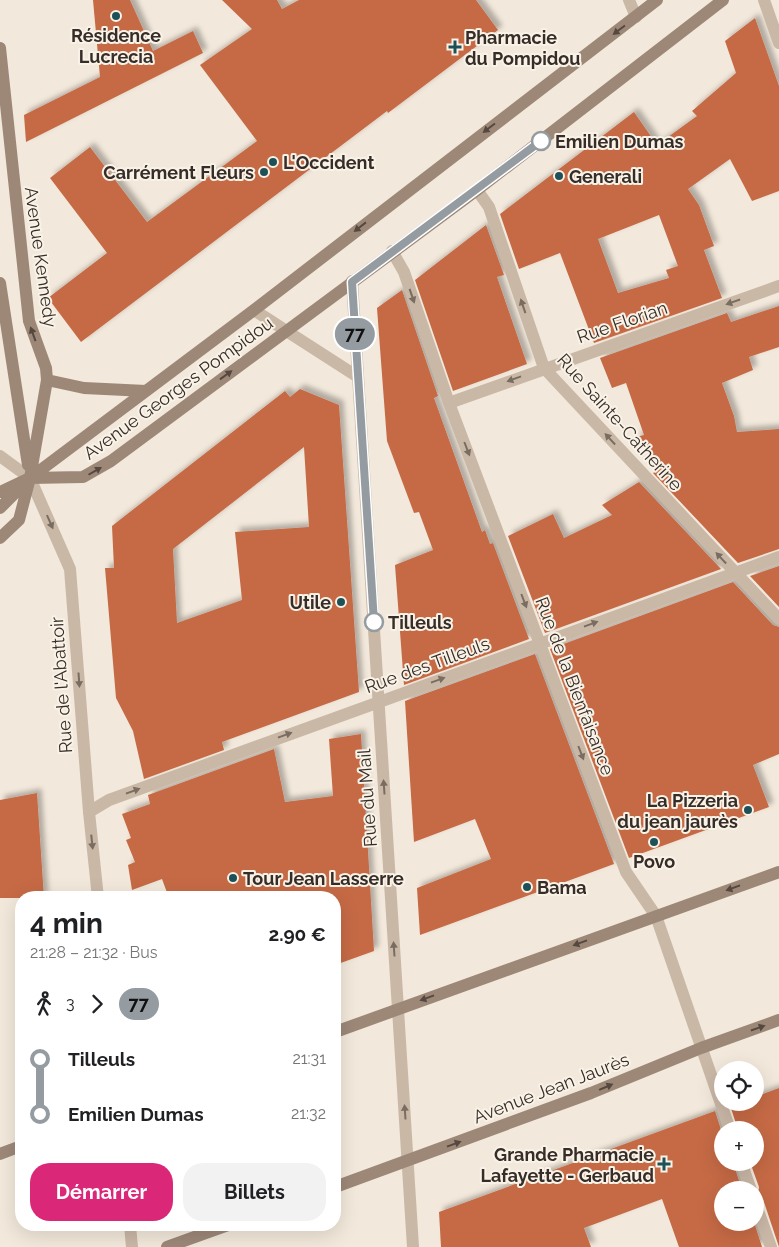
<!DOCTYPE html>
<html lang="fr">
<meta charset="utf-8">
<style>
:root{--surface:#fff;--page:#f2f2f2;--text:#202124;--muted:#757577;--accent:#db2777}
body{margin:0;font-family:Raleway,sans-serif;background:var(--page);color:var(--text);height:100vh;display:flex;flex-direction:column;font-size:19px;white-space:nowrap}
*{box-sizing:border-box;margin:0}
p{font-size:16px;color:var(--muted)}
.icon{flex:none;width:28px;height:28px;fill:none;stroke:currentColor;stroke-width:2;stroke-linecap:round;stroke-linejoin:round}
.map{position:relative;flex:1;overflow:hidden}
.details{position:absolute;left:15px;top:891px;width:326px;height:340px;display:flex;flex-direction:column;background:var(--surface);border-radius:20px;box-shadow:0 5px 20px #0002}
.details>*{flex:none}
.badge{padding:0 10px;border-radius:16px;font-size:18px;line-height:32px}
.tools{position:absolute;left:714px;top:1061px;display:grid;gap:10px}
.tools a{display:grid;place-items:center;width:50px;height:50px;border-radius:50%;background:var(--surface);box-shadow:0 5px 20px #0002;font-size:25px}
.map>.badge{position:absolute;translate:-50% -50%;box-shadow:0 0 0 2px #fff}
.legs{display:flex;align-items:center;gap:8px;height:55px;padding:0 15px;font-size:16px}
.legs p{margin-inline-start:auto}
.summary{display:flex;align-items:center;justify-content:space-between;height:85px;padding:0 15px}
h1{font-size:28px;font-weight:700;line-height:38px}
.cta{display:flex;gap:10px;margin-top:auto;padding:10px 15px}
.cta a{flex:1;height:58px;border-radius:20px;background:var(--accent);color:#fff;font-size:20px;font-weight:700;line-height:58px;text-align:center}
.cta a+a{background:var(--page);color:var(--text)}
ul{padding:0 15px;list-style:none}
li{display:flex;align-items:center;gap:18px;height:55px;font-size:19px}
li i{display:grid;place-items:center;width:8px;height:100%;margin:0 6px;background:currentColor}
li i::after{content:'';width:12px;height:12px;margin:-6px;border:4px solid;border-radius:50%;background:var(--surface)}
li p{margin-inline-start:auto}
li:first-child i{background:linear-gradient(#0000 50%,currentColor 0)}
li:last-child i{background:linear-gradient(currentColor 50%,#0000 0)}
.map>svg:first-child{display:block}
</style>
<div class="map">
<svg width="779" height="1247" viewBox="0 0 779 1247">
<defs>
<filter id="shadow"><feDropShadow dx="4.5" dy="-4.5" stdDeviation="2.5" flood-color="#0004"/></filter>
</defs>
<rect width="100%" height="100%" fill="#f2e8db"/>
<path fill="#c66a45" fill-rule="evenodd" filter="url(#shadow)" d="M93,0H130L153,51L193,31L203,53L26,142L24,115L100,77Z
M222,0H277L282,9L299,0H476L498,30L388,113L387,111L81,342L48,298L107,253L50,178L90,147L147,222L257,141L200,65L252,29Z
M755,18L779,86V191L752,201L730,159L688,189L699,205L714,246L704,250L722,298L594,343L560,253L519,269L500,214L634,112L657,145L697,116L692,111L736,73L725,41ZM659,215L678,266L666,270L669,278L618,293L598,239Z
M486,225L504,275L497,277L527,364L453,391L415,280Z
M402,290L438,396L434,398L482,532L485,530L490,544L493,543L529,639L404,685L395,565L433,550L419,512L414,513L387,441L377,308Z
M779,306V347L749,357L753,370L722,383L734,416L737,432L779,429V549L738,563L653,473L663,466L635,437L644,435L626,383L612,388L600,358L727,313L731,322Z
M300,389L339,405L359,692L222,742L224,750L144,779L133,731L116,698L105,568H114L112,526L285,391L290,397ZM304,447L309,527L235,532L242,600L177,623L173,549Z
M639,482L721,569L545,633L508,536L553,514L564,538L612,515L602,505Z
M779,566V607L750,576Z
M733,582L773,625L779,627V754L753,765L769,807L629,858L550,649Z
M535,654L614,864L420,935L417,888L491,859L475,819L414,842L405,701Z
M361,734L374,951L335,965V898H169L162,879L132,890L128,865L135,862L126,840L131,838L122,814L150,804L148,795L274,749L285,802L333,796L329,739Z
M37,793L44,898H0V800Z
M779,1088V1247L763,1199L758,1194L759,1187L750,1162H755V1130H738L730,1105L738,1102H755V1097Z
M715,1111L722,1133V1162H733L742,1190H722V1222H754L762,1247H679L662,1199L584,1228L591,1247H441L439,1212Z"/>
<g fill="none" stroke-linecap="round" stroke-linejoin="round">
<path stroke="#cab8a7" stroke-width="12" d="M629,0L636,17
M764,0L779,43
M477,190L489,207L544,368L779,619
M392,251L404,272L449,403L626,872L656,916L730,1130
M352,281L413,1247
M254,310L358,377
M449,403L779,286
M0,456L30,478
M89,812L109,800L779,557
M741,1162L751,1190
M755,1202L771,1247"/>
<path stroke="#cab8a7" stroke-width="12" d="M30,478L70,569L89,812L98,898
M130,1225L132,1247"/>
<path stroke="#9d8878" stroke-width="12" d="M0,48L29,321L46,368L47,380L30,478L19,520L0,538
M0,283L28,465
M47,380L84,388L146,391
M0,492L30,478L83,477L111,461L477,190L723,0
M0,508L30,478L254,310L657,0
M335,1032L779,872
M0,1154L21,1146
M335,1187L591,1093L701,1048L779,1020
M167,1247L228,1225"/>
</g>
<defs><path id="oneway-solid" d="M-6-.8H1V-3.2L6.5 0L1 3.2V.8H-6Z" transform="scale(1.25)"/></defs>
<g fill="#554840">
<use href="#oneway-solid" transform="translate(619 30) rotate(143)"/>
<use href="#oneway-solid" transform="translate(489 128) rotate(143)"/>
<use href="#oneway-solid" transform="translate(360 227) rotate(142)"/>
<use href="#oneway-solid" transform="translate(33 334) rotate(-110)"/>
<use href="#oneway-solid" transform="translate(226 375) rotate(-36)"/>
<use href="#oneway-solid" transform="translate(95 471) rotate(-30)"/>
<use href="#oneway-solid" transform="translate(733 888) rotate(160)"/>
<use href="#oneway-solid" transform="translate(580 943) rotate(160)"/>
<use href="#oneway-solid" transform="translate(427 998) rotate(160)"/>
<use href="#oneway-solid" transform="translate(758 1028) rotate(-19)"/>
<use href="#oneway-solid" transform="translate(606 1087) rotate(-23)"/>
<use href="#oneway-solid" transform="translate(454 1144) rotate(-20)"/>
</g>
<g fill="#796c61">
<use href="#oneway-solid" transform="translate(412 296) rotate(71)"/>
<use href="#oneway-solid" transform="translate(733 302) rotate(161)"/>
<use href="#oneway-solid" transform="translate(523 306) rotate(-109)"/>
<use href="#oneway-solid" transform="translate(514 379) rotate(160)"/>
<use href="#oneway-solid" transform="translate(610 439) rotate(-133)"/>
<use href="#oneway-solid" transform="translate(467 449) rotate(69)"/>
<use href="#oneway-solid" transform="translate(50 522) rotate(66)"/>
<use href="#oneway-solid" transform="translate(721 558) rotate(-133)"/>
<use href="#oneway-solid" transform="translate(524 601) rotate(69)"/>
<use href="#oneway-solid" transform="translate(591 624) rotate(-20)"/>
<use href="#oneway-solid" transform="translate(79 680) rotate(86)"/>
<use href="#oneway-solid" transform="translate(438 680) rotate(-20)"/>
<use href="#oneway-solid" transform="translate(285 735) rotate(-20)"/>
<use href="#oneway-solid" transform="translate(581 753) rotate(69)"/>
<use href="#oneway-solid" transform="translate(384 787) rotate(-94)"/>
<use href="#oneway-solid" transform="translate(133 791) rotate(-20)"/>
<use href="#oneway-solid" transform="translate(92 842) rotate(84)"/>
<use href="#oneway-solid" transform="translate(394 949) rotate(-94)"/>
<use href="#oneway-solid" transform="translate(405 1112) rotate(-94)"/>
</g>
<g fill="none" stroke-linecap="round" stroke-linejoin="round">
<g stroke="#fff" stroke-width="11">
<path id="line-1" d="M374,622L352,282L541,141"/>
</g>
<use href="#line-1" stroke="#959ca1" stroke-width="8"/>
</g>
<g fill="#1d5158" stroke="#f9f2e7" stroke-width="2">
<circle cx="116" cy="16" r="5"/>
<path d="M452.5 39.5h5v5h5v5h-5v5h-5v-5h-5v-5h5z"/>
<circle cx="273" cy="162" r="5"/>
<circle cx="264" cy="172" r="5"/>
<circle cx="559" cy="176" r="5"/>
<circle cx="341" cy="602" r="5"/>
<circle cx="748" cy="810" r="5"/>
<circle cx="654" cy="842" r="5"/>
<circle cx="233" cy="878" r="5"/>
<circle cx="527" cy="887" r="5"/>
<path d="M661.5 1156.5h5v5h5v5h-5v5h-5v-5h-5v-5h5z"/>
</g>
<g fill="#fff" stroke="#959ca1" stroke-width="2.5">
<circle cx="541" cy="141" r="9"/>
<circle cx="374" cy="622" r="9"/>
</g>
<g text-anchor="middle" dominant-baseline="central" stroke-width="4" stroke-linejoin="round" paint-order="stroke">
<g font-size="18" font-weight="bold" fill="#362d28" stroke="#f9f2e7" text-anchor="start">
<text x="116" y="35" text-anchor="middle">Résidence<tspan x="116" dy="21">Lucrecia</tspan></text>
<text x="465" y="37">Pharmacie<tspan x="465" dy="21">du Pompidou</tspan></text>
<text x="283" y="162">L'Occident</text>
<text x="254" y="172" text-anchor="end">Carrément Fleurs</text>
<text x="569" y="176">Generali</text>
<text x="331" y="602" text-anchor="end">Utile</text>
<text x="738" y="800" text-anchor="end">La Pizzeria<tspan x="738" dy="21">du jean jaurès</tspan></text>
<text x="654" y="861" text-anchor="middle">Povo</text>
<text x="243" y="878">Tour Jean Lasserre</text>
<text x="537" y="887">Bama</text>
<text x="654" y="1154" text-anchor="end">Grande Pharmacie<tspan x="654" dy="21">Lafayette - Gerbaud</tspan></text>
</g>
<g font-size="18" font-weight="bold" fill="#362d28" stroke="#f9f2e7" text-anchor="start">
<text x="555" y="141">Emilien Dumas</text>
<text x="388" y="622">Tilleuls</text>
</g>
<g font-size="18" fill="#362d28" stroke="#f9f2e7">
<text transform="translate(41 257) rotate(82)">Avenue Kennedy</text>
<text transform="translate(622 322) rotate(-19)">Rue Florian</text>
<text transform="translate(178 388) rotate(-36)">Avenue Georges Pompidou</text>
<text transform="translate(620 422) rotate(48)">Rue Sainte-Catherine</text>
<text transform="translate(427 665) rotate(-20)">Rue des Tilleuls</text>
<text transform="translate(61 685) rotate(-94)">Rue de l'Abattoir</text>
<text transform="translate(575 686) rotate(69)">Rue de la Bienfaisance</text>
<text transform="translate(367 798) rotate(-94)">Rue du Mail</text>
<text transform="translate(551 1088) rotate(-21)">Avenue Jean Jaurès</text>
</g>
</g>
</svg>
<div class="tools">
<a><svg class="icon" aria-label="locate" viewBox="0 0 24 24"><circle cx="12" cy="12" r="6"/><path d="M12 2v4M12 18v4M2 12h4M18 12h4"/></svg></a>
<a>+</a>
<a>−</a>
</div>
<b class="badge" style="left:355px;top:334px;background:#959ca1;color:#111">77</b>
<section class="details">
<div class="summary"><div><h1>4 min</h1><p>21:28 – 21:32 · Bus</p></div><b>2.90 €</b></div>
<div class="legs"><svg class="icon" aria-label="walk" viewBox="0 0 24 24"><circle cx="13" cy="4" r="2"/><path d="M13 8l-2 6 4 7M11 14l-3 7M7 12l3-4h3l4 4"/></svg>3<svg class="icon" aria-label="forward" viewBox="0 0 24 24"><path d="M9 5l7 7-7 7"/></svg><b class="badge" style="background:#959ca1;color:#111">77</b></div>
<ul>
<li><i style="color:#959ca1"></i><b>Tilleuls</b><p>21:31</p></li>
<li><i style="color:#959ca1"></i><b>Emilien Dumas</b><p>21:32</p></li>
</ul>
<div class="cta"><a>Démarrer</a><a>Billets</a></div>
</section>
</div>
